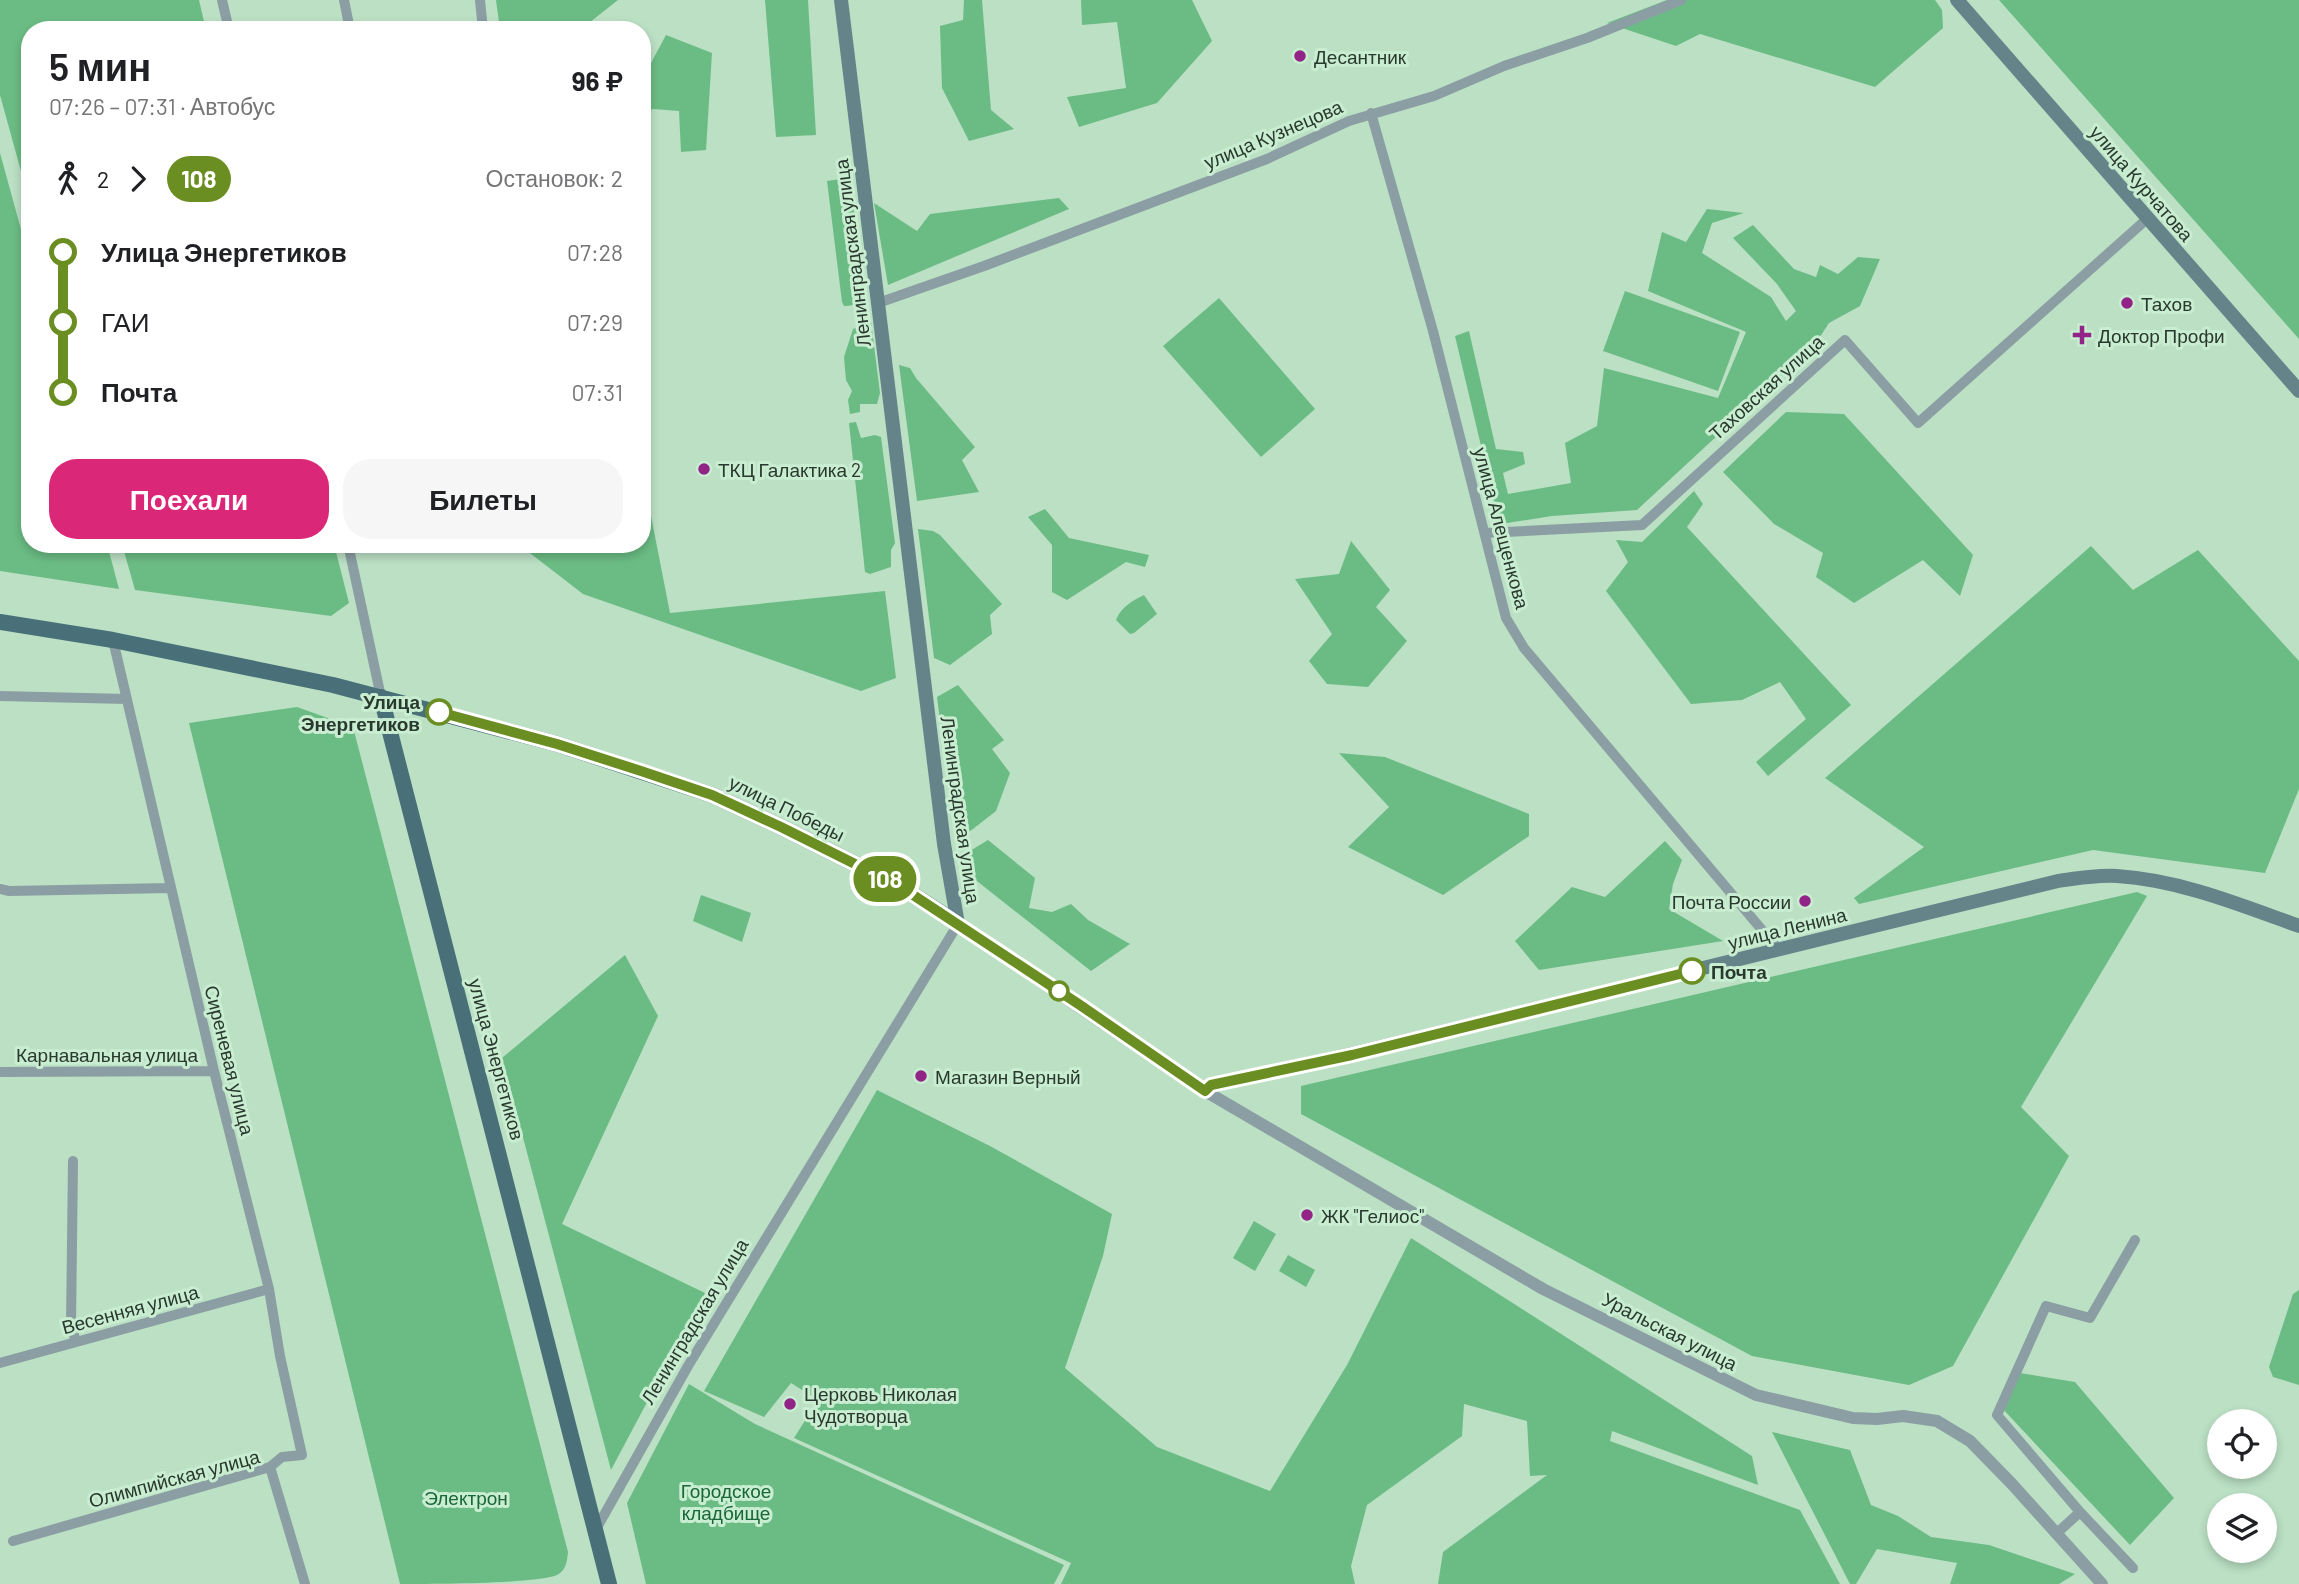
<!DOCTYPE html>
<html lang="ru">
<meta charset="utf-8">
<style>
:root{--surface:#fff;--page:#f6f6f6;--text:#202124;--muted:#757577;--accent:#db2777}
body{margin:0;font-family:Barlow,sans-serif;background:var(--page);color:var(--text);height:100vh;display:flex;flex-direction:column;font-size:26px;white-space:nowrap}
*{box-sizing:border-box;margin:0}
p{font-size:23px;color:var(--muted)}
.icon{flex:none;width:38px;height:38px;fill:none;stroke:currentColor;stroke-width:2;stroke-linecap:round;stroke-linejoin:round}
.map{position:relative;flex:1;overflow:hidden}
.side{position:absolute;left:21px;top:21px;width:630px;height:532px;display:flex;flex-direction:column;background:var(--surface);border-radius:28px;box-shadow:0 4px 10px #0003}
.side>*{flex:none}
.badge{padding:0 14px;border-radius:23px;font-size:24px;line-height:46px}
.buttons{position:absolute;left:2207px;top:1409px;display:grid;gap:14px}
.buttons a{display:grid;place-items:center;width:70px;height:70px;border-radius:50%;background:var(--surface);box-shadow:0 4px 10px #0003;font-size:35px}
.map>.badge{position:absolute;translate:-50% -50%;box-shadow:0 0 0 4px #fff}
.legs{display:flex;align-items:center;gap:10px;height:77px;padding:0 28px;font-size:23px}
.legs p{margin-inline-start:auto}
.summary{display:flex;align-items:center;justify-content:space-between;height:119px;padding:0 28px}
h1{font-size:38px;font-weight:600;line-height:52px}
.button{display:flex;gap:14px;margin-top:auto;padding:14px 28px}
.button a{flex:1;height:80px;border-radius:28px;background:var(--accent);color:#fff;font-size:28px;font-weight:600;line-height:80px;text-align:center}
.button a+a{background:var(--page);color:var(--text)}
ul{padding:0 28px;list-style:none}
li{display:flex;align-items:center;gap:24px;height:70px;font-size:26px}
li i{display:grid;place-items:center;width:10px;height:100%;margin:0 9px;background:currentColor}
li i::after{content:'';width:18px;height:18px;margin:-9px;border:5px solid;border-radius:50%;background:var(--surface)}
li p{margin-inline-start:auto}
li:first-child i{background:linear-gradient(#0000 50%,currentColor 0)}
li:last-child i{background:linear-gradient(currentColor 50%,#0000 0)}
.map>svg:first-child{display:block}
</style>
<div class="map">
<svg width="2299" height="1584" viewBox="0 0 2299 1584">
<rect width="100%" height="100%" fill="#bbe0c4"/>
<path fill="#6bbc84" d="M0,0H199L206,30H30V204L0,95Z
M496,0H618L580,30H500Z
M765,0H808L816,135L776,137Z
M964,0H982L991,110L1014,129L969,141L942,88L940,26L963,20Z
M1081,0H1192L1212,41L1157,103L1079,127L1067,97L1126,88L1117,22L1082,25Z
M1667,0H1935L1942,10L1943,28L1875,87L1700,34L1676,46L1607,23Z
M1999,0H2299V339Z
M666,35L712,53L706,150L681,152L679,111L653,109L642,114V70L651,63Z
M0,153L30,262V544H107L119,589L0,571Z
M848,178L851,182L864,295C859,303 854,306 844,306L842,302L827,181Z
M1059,198L1069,209L888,285L874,203L917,231L930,214Z
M1707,209L1744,213L1712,223L1702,253L1771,297L1786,321L1796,311L1777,284L1733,238L1753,225L1794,269L1816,277L1820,265L1838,274L1858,257L1880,259L1860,306L1829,323L1814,346L1637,510L1552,516L1495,525L1499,522L1455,336L1469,331L1496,449L1523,452L1525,464L1503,473L1508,494L1571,483L1565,443L1597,426L1604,368L1718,398L1746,332L1648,291L1662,232L1686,242Z
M1625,291L1740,332L1718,391L1603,351Z
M1219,298L1315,409L1261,457L1163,346Z
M871,322L880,393L877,404H860V412L850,414L848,400L852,391L846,380L844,357L853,329Z
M899,365L910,368L916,378L975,447L962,460L979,492L917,501Z
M1786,412L1844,414L1973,555L1960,596L1923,560L1854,603L1816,577L1823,553L1774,524L1723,472Z
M856,422L861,438L875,435L881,437L895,543L891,550V567L870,574L865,572L849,423Z
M644,480L670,613L885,591L896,678L861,691L583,594L526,550L535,544H642Z
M1694,491L1703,504L1687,527L1851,705L1768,776L1756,762L1806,719L1780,682L1742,700L1691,704L1606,591L1628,562L1616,540L1642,542Z
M1045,509L1069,538L1149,555L1145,567L1126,562L1067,600L1052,592V545L1028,517Z
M918,529L933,531L940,535L1002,604L990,615L992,634L950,665L934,658Z
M1351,541L1390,590L1376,607L1407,641L1368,687L1327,684L1309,661L1332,634L1295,579L1339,574Z
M122,544H334L349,603L331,616L135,590Z
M2091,546L2133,590L2198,550L2299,661V789L2265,873L2093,850L1859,904L1854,898L1924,847L1825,778Z
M1144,595L1157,614L1134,633L1130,634L1116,620C1121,607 1132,601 1144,595Z
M958,685L1004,740L992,749L1010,773L996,811L964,836L954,831L937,697Z
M297,707L353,727L568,1552C567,1562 566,1570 557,1575C534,1584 431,1584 400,1584L189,723Z
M1339,753L1385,757L1529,814V836L1443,895L1348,847L1389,807Z
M988,840L1035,878L1029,908L1052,912L1071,904L1088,920L1130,944L1091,971L968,874L965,854Z
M1665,841L1682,860L1673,884L1669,909L1723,941L1539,970L1515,941L1572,887L1605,897Z
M2137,892L2147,896L2021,1107L2069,1156L1953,1366L1909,1385L1752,1356L1301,1114V1086Z
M701,895L751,913L742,942L693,921Z
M625,955L658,1016L562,1224L705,1293L611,1470L502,1058Z
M877,1090L990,1146L1112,1214L1103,1256L1065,1368L1157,1447L1270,1491L1347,1365L1411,1238L1752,1456L1758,1485L1612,1431L1610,1441L1800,1510L1840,1584H1438L1443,1552L1547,1475L1530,1476L1527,1421L1464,1404L1462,1436L1367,1505L1351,1566L1355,1584H1061L1071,1563L794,1438L818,1400L791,1383L764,1417L704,1391Z
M1254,1221L1276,1234L1255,1271L1233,1258Z
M1288,1255L1315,1270L1306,1287L1279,1271Z
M2299,1290V1385L2273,1377L2269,1367L2293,1294Z
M2020,1373L2075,1382L2174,1498L2130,1545L2000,1406Z
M689,1384L755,1424L1064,1565L1054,1584H646L627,1503Z
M1772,1432L1850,1450L1871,1505L1898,1516L1931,1537L1989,1545L2075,1574L2059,1584H1950L1957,1563L1877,1549L1856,1584H1850Z"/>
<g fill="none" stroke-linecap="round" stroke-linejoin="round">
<path stroke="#8a9ea3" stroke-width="10" d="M222,0L229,30
M344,0L350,30
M480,0L483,30
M1371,113L1433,331L1506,618L1524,648L1779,950
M878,303L984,266L1267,159L1349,121L1434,96L1504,66L1587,38L1681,0
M1485,533L1642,525L1845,340L1918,423L2148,218
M348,544L381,697
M0,696L127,699
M0,889L9,891L171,888
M0,1072L214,1071
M73,1161L71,1325L76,1342
M0,1363L269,1289
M270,1467L305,1584
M2080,1512L1997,1415L2046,1306L2090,1318L2135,1240
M595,1531L688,1366L958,924
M2057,1533L2080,1512L2133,1568
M13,1541L270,1467L282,1457L302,1455L280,1356L269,1289L214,1071L113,640"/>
<path stroke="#8a9ea3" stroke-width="12" d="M1205,1091L1543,1289L1756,1395L1853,1418L1877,1419L1903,1416L1937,1421L1970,1441L2012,1484L2102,1584"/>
<path stroke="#64848a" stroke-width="14" d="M841,0L944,844L958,924L1205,1091L1211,1085L1352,1054L2058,881C2078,878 2097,875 2117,876C2180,880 2241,905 2299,926
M1957,0L2299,391"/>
<path stroke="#497079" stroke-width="16" d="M0,622L113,640L333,685L557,744L712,795L781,827L901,887L958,924
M381,697L609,1584"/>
</g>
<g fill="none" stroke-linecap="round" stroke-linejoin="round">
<g stroke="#fff" stroke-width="16">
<path id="line-1" d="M439,712L557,744L641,771L712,795L781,827L901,887L1080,1005L1205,1091L1211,1085L1352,1055L1692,971"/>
</g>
<use href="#line-1" stroke="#6b8e23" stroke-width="10"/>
</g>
<g fill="#912486" stroke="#c8edd1" stroke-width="2.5">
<circle cx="1300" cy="56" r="7"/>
<circle cx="2127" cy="303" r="7"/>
<path d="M2078.5 324.5h7v7h7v7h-7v7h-7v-7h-7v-7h7z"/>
<circle cx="704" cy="469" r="7"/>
<circle cx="1805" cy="901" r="7"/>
<circle cx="921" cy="1076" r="7"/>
<circle cx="1307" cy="1215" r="7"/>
<circle cx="790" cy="1404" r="7"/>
</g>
<g fill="#fff" stroke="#6b8e23" stroke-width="3.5">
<circle cx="439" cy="712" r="12"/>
<circle cx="1692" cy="971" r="12"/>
<circle cx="1059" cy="991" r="9"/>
</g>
<g text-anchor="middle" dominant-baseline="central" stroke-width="6" stroke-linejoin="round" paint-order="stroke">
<g font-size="19" fill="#2a392e" stroke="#c8edd1" text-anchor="start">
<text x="1314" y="56">Десантник</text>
<text x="2141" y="303">Тахов</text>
<text x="2098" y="335">Доктор Профи</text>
<text x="718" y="469">ТКЦ Галактика 2</text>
<text x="1791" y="901" text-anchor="end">Почта России</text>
<text x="935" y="1076">Магазин Верный</text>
<text x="1321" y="1215">ЖК "Гелиос"</text>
<text x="804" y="1393">Церковь Николая<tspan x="804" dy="22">Чудотворца</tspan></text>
</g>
<g font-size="19" fill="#2a392e" stroke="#c8edd1">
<text transform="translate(1273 134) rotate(-23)">улица Кузнецова</text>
<text transform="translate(2142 183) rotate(49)">улица Курчатова</text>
<text transform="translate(852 253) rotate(-97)">Ленинградская улица</text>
<text transform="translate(1766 387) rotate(-42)">Таховская улица</text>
<text transform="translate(1502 528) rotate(75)">улица Алещенкова</text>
<text transform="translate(787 808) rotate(26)">улица Победы</text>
<text transform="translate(961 810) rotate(82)">Ленинградская улица</text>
<text transform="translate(1787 928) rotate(-14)">улица Ленина</text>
<text x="107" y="1054">Карнавальная улица</text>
<text transform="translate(497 1059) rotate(75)">улица Энергетиков</text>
<text transform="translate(230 1060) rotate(76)">Сиреневая улица</text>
<text transform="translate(130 1309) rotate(-15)">Весенняя улица</text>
<text transform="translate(694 1321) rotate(-59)">Ленинградская улица</text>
<text transform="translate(1670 1331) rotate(27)">Уральская улица</text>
<text transform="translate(174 1478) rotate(-15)">Олимпийская улица</text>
</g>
<g font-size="19" font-weight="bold" fill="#2a392e" stroke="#c8edd1" text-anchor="end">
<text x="420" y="701">Улица<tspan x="420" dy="22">Энергетиков</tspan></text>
<text x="1711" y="971" text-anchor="start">Почта</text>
</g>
<g font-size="19" fill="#196739" stroke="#c8edd1">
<text x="726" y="1490">Городское<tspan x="726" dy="22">кладбище</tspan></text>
<text x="466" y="1497">Электрон</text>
</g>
</g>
</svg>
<div class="buttons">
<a><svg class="icon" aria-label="locate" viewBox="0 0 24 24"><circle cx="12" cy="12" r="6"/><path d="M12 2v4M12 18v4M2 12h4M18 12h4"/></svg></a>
<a><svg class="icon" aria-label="layers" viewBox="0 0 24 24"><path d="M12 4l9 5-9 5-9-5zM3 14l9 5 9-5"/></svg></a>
</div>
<b class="badge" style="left:885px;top:879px;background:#6b8e23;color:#fff">108</b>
<section class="side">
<div class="summary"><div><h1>5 мин</h1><p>07:26 – 07:31 · Автобус</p></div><b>96 ₽</b></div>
<div class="legs"><svg class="icon" aria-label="walk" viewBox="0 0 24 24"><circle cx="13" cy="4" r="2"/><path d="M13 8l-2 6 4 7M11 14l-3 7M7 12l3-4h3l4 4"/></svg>2<svg class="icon" aria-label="forward" viewBox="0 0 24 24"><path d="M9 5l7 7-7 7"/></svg><b class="badge" style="background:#6b8e23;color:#fff">108</b><p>Остановок: 2</p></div>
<ul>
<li><i style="color:#6b8e23"></i><b>Улица Энергетиков</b><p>07:28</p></li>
<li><i style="color:#6b8e23"></i><span>ГАИ</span><p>07:29</p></li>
<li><i style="color:#6b8e23"></i><b>Почта</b><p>07:31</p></li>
</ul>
<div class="button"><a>Поехали</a><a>Билеты</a></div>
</section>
</div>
